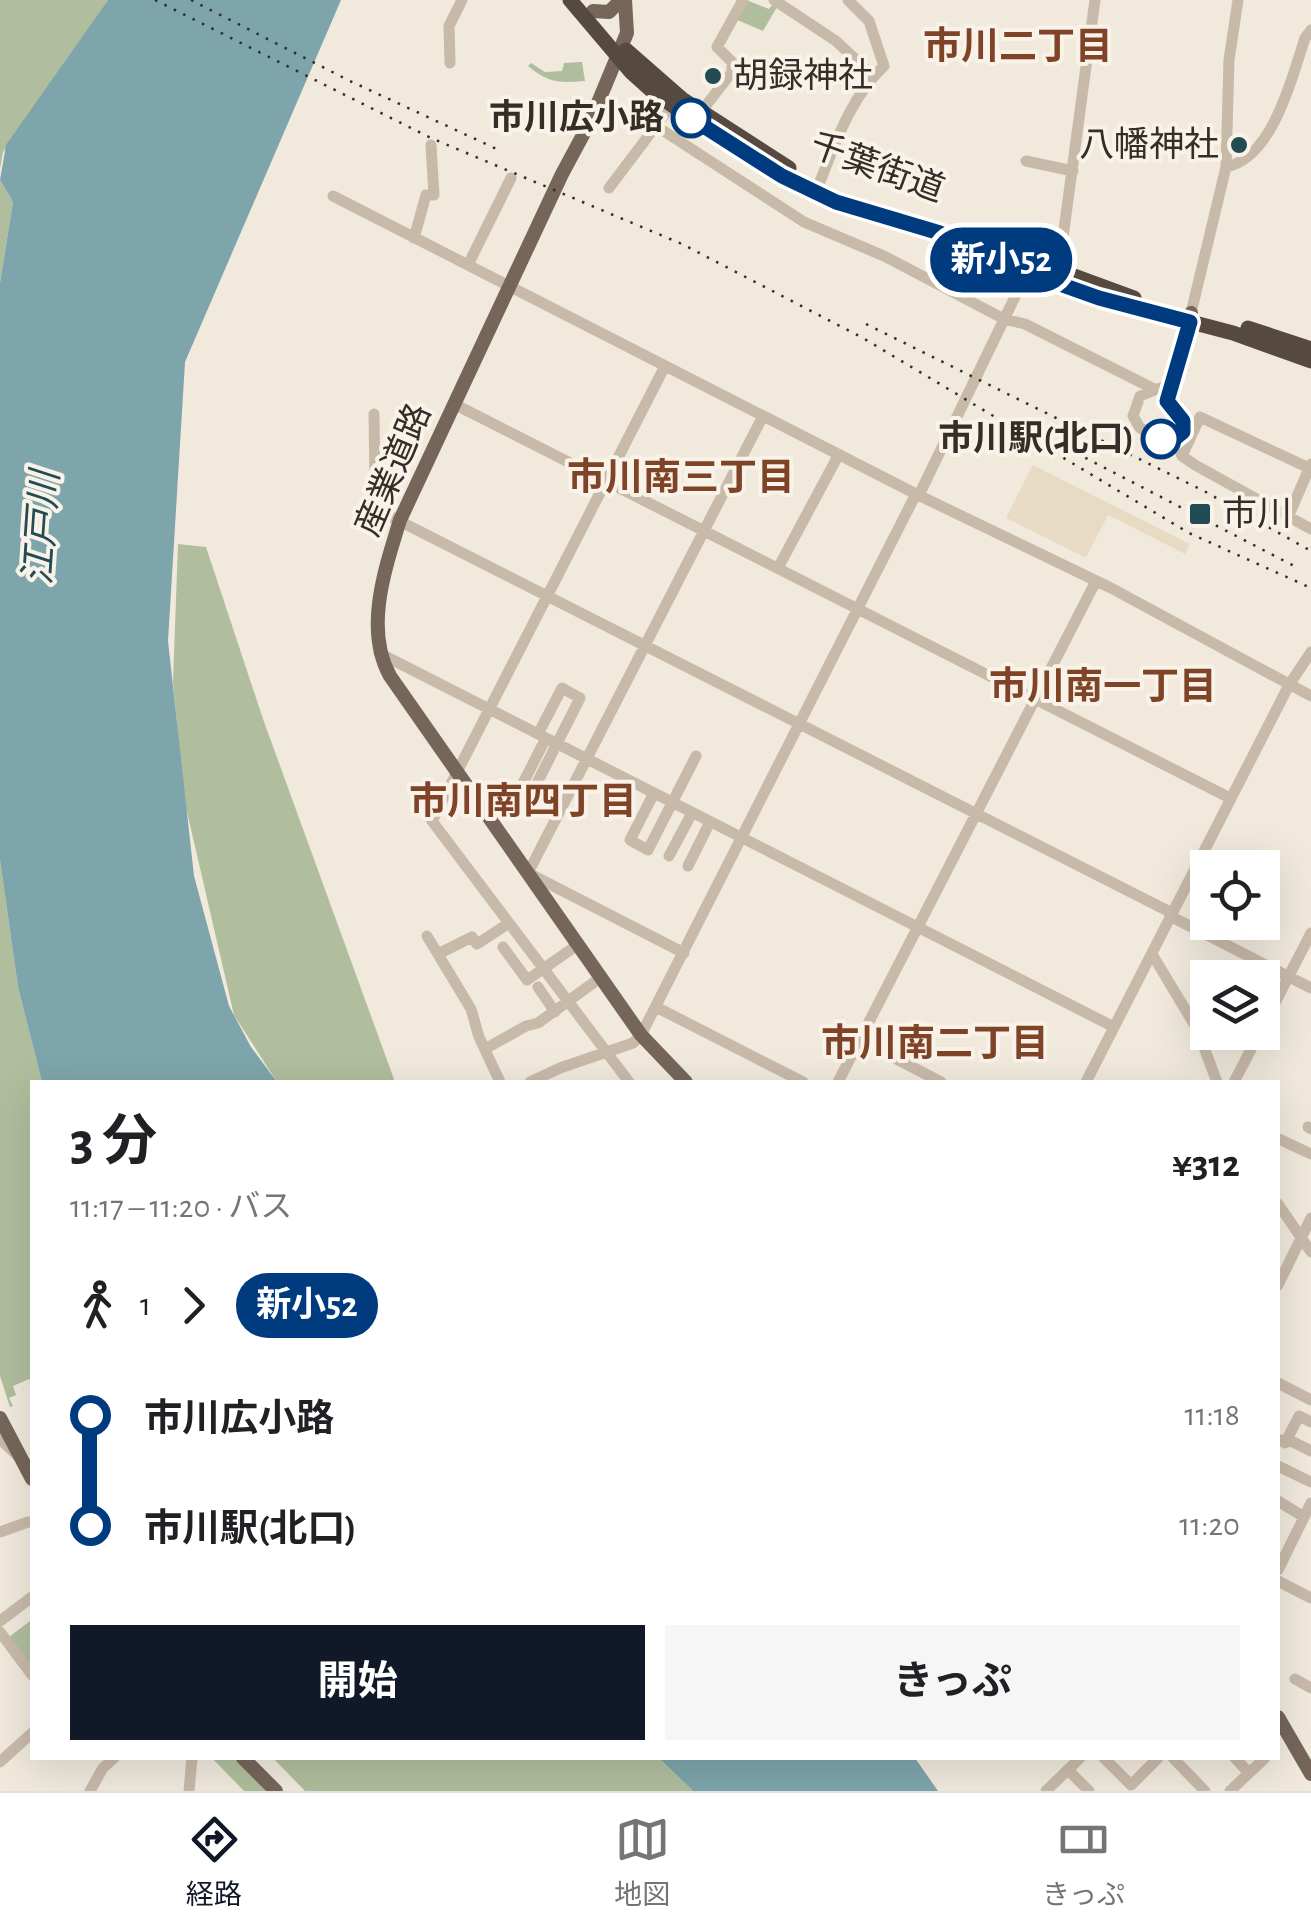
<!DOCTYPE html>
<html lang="ja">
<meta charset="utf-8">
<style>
:root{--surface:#fff;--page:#f6f6f6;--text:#202124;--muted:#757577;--line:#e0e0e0;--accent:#111827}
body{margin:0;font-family:"Alegreya Sans","Noto Sans JP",sans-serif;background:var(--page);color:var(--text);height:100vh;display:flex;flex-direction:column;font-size:38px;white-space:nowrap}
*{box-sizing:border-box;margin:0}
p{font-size:32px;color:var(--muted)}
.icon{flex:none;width:55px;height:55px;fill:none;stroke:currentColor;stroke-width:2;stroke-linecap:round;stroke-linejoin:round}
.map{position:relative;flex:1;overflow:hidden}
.side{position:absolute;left:30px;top:1080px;width:1250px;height:680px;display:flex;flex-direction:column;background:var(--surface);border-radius:0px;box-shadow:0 10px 40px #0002}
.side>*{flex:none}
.badge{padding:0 20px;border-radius:32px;font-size:35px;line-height:65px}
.buttons{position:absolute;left:1190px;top:850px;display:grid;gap:20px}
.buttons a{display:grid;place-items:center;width:90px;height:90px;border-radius:0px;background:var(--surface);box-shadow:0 10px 40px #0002;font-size:50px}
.map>.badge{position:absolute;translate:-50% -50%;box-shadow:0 0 0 5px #fff}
.legs{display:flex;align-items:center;gap:15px;height:110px;padding:0 40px;font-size:32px}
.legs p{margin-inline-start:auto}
.headline{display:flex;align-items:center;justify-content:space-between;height:170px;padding:0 40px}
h1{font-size:55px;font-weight:700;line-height:75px}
.action{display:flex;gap:20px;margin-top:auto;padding:20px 40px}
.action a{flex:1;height:115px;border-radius:0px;background:var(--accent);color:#fff;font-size:40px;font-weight:700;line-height:115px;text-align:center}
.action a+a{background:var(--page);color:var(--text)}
ul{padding:0 40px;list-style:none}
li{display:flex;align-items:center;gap:35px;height:110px;font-size:38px}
li i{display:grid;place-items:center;width:15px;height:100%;margin:0 12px;background:currentColor}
li i::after{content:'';width:25px;height:25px;margin:-12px;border:8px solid;border-radius:50%;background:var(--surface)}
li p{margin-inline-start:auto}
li:first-child i{background:linear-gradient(#0000 50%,currentColor 0)}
li:last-child i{background:linear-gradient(currentColor 50%,#0000 0)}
.dock{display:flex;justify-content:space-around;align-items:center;height:140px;border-top:2px solid var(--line);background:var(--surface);font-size:28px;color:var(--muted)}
.dock a{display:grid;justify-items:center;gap:5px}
.dock .current{color:var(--accent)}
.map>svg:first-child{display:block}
</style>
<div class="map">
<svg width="1311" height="1791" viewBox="0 0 1311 1791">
<rect width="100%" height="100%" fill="#f0e9dc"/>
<path fill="#b0be9d" d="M0,0H108L3,152L0,169Z
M746,0L769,9L774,3L777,7L763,31L735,19Z
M582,62L585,81C560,83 548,83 528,66L531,63L545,72L562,71L564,63Z
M0,180L13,202L0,283Z
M178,544L206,547L263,719L395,1082H277L234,1015L184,799L173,682Z
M0,860L18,987L42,1082H32V1384L29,1379L13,1386L16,1395L9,1398L13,1406L10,1407L0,1376Z
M30,1621L32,1623V1668L9,1637Z
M212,1758H239L272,1791H244Z
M273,1758H659L693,1791H305Z"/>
<path fill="#e7dbc4" d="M1033,465L1190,544L1185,554L1108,515L1086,558L1006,518Z"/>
<path fill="#7da5ab" d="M108,0H341L185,362L168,641L194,876L229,1006L251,1047L277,1082H42L18,987L0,860V283L13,202L0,180L6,145Z
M659,1758H915L938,1791H693Z"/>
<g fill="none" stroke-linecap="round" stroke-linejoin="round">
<path stroke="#c8baa9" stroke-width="11" d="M774,0L836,41L873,76
M450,63L449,26L462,0
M599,102L651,131
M701,112L732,72V62L717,47L743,0
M656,126L804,222L884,256L1004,319L1025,324L1154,389
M1026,161L1073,171
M1226,167C1273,158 1292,77 1305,38L1311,30
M819,184C836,142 850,98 884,66L869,21L848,0
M609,188L671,106
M333,196L916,494L1111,588L1311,696
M414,238L426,195H434L431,145
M468,265L511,178
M1058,274L1095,0
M1191,313L1226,167L1229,60L1238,0
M1170,384L1168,404L1181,417L1184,425L1178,438L1168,441L1140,428L1133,416L1140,396Z
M454,404L1230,798
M1175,439L1182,456L1195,465L1311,529
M1182,456L1200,417L1311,469
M919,495L1027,272
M366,504L1172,913
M371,506L375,480L374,414
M1289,515L1311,464
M778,568L839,454
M379,653L1114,1027
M533,791L580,698L562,688L538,734
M518,793L546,738
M654,793L630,840L648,850L696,756
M669,856L692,813
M688,866L710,822
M1170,916L1311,988
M427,936L471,1009L479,1037L500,1082
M503,947L527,980L576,946
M684,953L528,873L763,416
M438,954L472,937L477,944L509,923
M1152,954L1197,1029L1217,1082
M538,987L555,1012
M656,1007L803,1082
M1262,1028L1311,933
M860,1040L941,1082
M485,1049L526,1026L538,1023L600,978
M530,1082L560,1068L633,1043L641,1035L916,494
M629,1082L432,821L665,366
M838,1082L1096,581
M1086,1082L1289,685L1311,652
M1234,1082L1260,1032
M1308,1127L1311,1129
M1279,1139L1311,1154
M1278,1204L1311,1252
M1278,1285L1311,1218
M1278,1383L1311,1400
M0,1439L20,1458
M1278,1439L1285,1443L1299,1416L1311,1422
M1287,1439L1311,1451
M1278,1466L1311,1482
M1278,1501L1304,1517
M0,1532L28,1522
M1278,1570L1311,1503
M1278,1581L1311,1598
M0,1621L32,1597
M0,1632L32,1675
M1295,1679L1311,1688
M1104,1758L1131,1785L1158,1758
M1173,1758L1205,1791
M1235,1758L1249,1773
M0,1762L32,1733
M1068,1770L1089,1791
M90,1791L103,1768L114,1758
M189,1791L192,1758
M1046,1791L1080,1758
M1230,1791L1265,1758"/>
<path stroke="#76665a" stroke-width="14" d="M625,0L627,33L590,122L562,174L400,520C385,569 364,629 390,676L641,1035L686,1082
M593,11L609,12L621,0
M1170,384L1185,347L1191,313
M0,1418L32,1479
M1278,1717L1311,1774
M243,1758L276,1791"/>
<path stroke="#564940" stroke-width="15" d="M570,0L631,72L651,90L687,116L809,190L851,207L940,233L1027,272L1099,298L1233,333L1311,361
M626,50L682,99L789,168
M1006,251L1134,298
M1248,328L1311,349"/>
<path stroke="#352e28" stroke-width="2.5" stroke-dasharray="2.5 8" stroke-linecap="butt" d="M155,0L431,138L682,244L863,338L1189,533L1311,588
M191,0L350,81L501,151
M866,324L1204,491L1311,551
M1076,453L1298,568"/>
</g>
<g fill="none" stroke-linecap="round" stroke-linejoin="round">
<g stroke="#fff" stroke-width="22">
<path id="line-1" d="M691,118L782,176L836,202L940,233L1026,272L1099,298L1190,322L1167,401L1183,421V432L1173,440L1161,439"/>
</g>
<use href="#line-1" stroke="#003b80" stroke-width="15"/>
</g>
<g fill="#214c54" stroke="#f8f2e8" stroke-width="4">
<circle cx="713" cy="76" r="10"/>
<circle cx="1239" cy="145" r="10"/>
<rect x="1188" y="502" width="24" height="24" rx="5"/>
</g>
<g fill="#fff" stroke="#003b80" stroke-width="5">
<circle cx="691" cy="118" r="18"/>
<circle cx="1161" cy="439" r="18"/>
</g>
<g text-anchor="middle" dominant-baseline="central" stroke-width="8" stroke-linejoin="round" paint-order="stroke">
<g font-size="35" fill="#352e28" stroke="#f8f2e8" text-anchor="start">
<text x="733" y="76">胡録神社</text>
<text x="1219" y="145" text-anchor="end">八幡神社</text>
<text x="1222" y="514">市川</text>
</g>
<g font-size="35" font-weight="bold" fill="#352e28" stroke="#f8f2e8" text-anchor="end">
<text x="664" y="118">市川広小路</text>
<text x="1134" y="439">市川駅(北口)</text>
</g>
<g font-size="35" fill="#352e28" stroke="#f8f2e8">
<text transform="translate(877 168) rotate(20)">千葉街道</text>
<text transform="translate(394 470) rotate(-67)">産業道路</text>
</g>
<g font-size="38" font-weight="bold" fill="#7f4427" stroke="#f8f2e8">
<text x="1018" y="48">市川二丁目</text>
<text x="681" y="479">市川南三丁目</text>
<text x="1103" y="688">市川南一丁目</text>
<text x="523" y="803">市川南四丁目</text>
<text x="935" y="1045">市川南二丁目</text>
</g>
<g font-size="38" font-style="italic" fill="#214c54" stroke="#f8f2e8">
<text transform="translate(43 528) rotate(-86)">江戸川</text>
</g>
</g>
</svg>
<div class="buttons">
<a><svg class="icon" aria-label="locate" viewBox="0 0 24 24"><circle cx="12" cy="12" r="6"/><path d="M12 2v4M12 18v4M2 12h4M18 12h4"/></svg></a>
<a><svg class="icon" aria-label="layers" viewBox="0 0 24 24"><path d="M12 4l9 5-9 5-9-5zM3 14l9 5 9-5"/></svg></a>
</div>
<b class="badge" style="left:1001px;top:260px;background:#003b80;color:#fff">新小52</b>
<section class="side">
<div class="headline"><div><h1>3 分</h1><p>11:17 – 11:20 · バス</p></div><b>¥312</b></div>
<div class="legs"><svg class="icon" aria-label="walk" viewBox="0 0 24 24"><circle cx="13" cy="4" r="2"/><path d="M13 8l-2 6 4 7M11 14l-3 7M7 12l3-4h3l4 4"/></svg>1<svg class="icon" aria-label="forward" viewBox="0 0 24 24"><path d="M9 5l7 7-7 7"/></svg><b class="badge" style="background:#003b80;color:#fff">新小52</b></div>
<ul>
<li><i style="color:#003b80"></i><b>市川広小路</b><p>11:18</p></li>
<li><i style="color:#003b80"></i><b>市川駅(北口)</b><p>11:20</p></li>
</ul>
<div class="action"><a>開始</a><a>きっぷ</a></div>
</section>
</div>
<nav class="dock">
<a class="current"><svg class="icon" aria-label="directions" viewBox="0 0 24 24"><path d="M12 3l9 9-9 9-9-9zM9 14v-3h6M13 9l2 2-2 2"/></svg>経路</a>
<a><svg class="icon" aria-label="map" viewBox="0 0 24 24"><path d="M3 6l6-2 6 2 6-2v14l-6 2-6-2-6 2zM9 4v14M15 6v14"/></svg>地図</a>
<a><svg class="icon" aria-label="tickets" viewBox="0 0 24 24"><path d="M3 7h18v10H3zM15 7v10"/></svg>きっぷ</a>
</nav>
